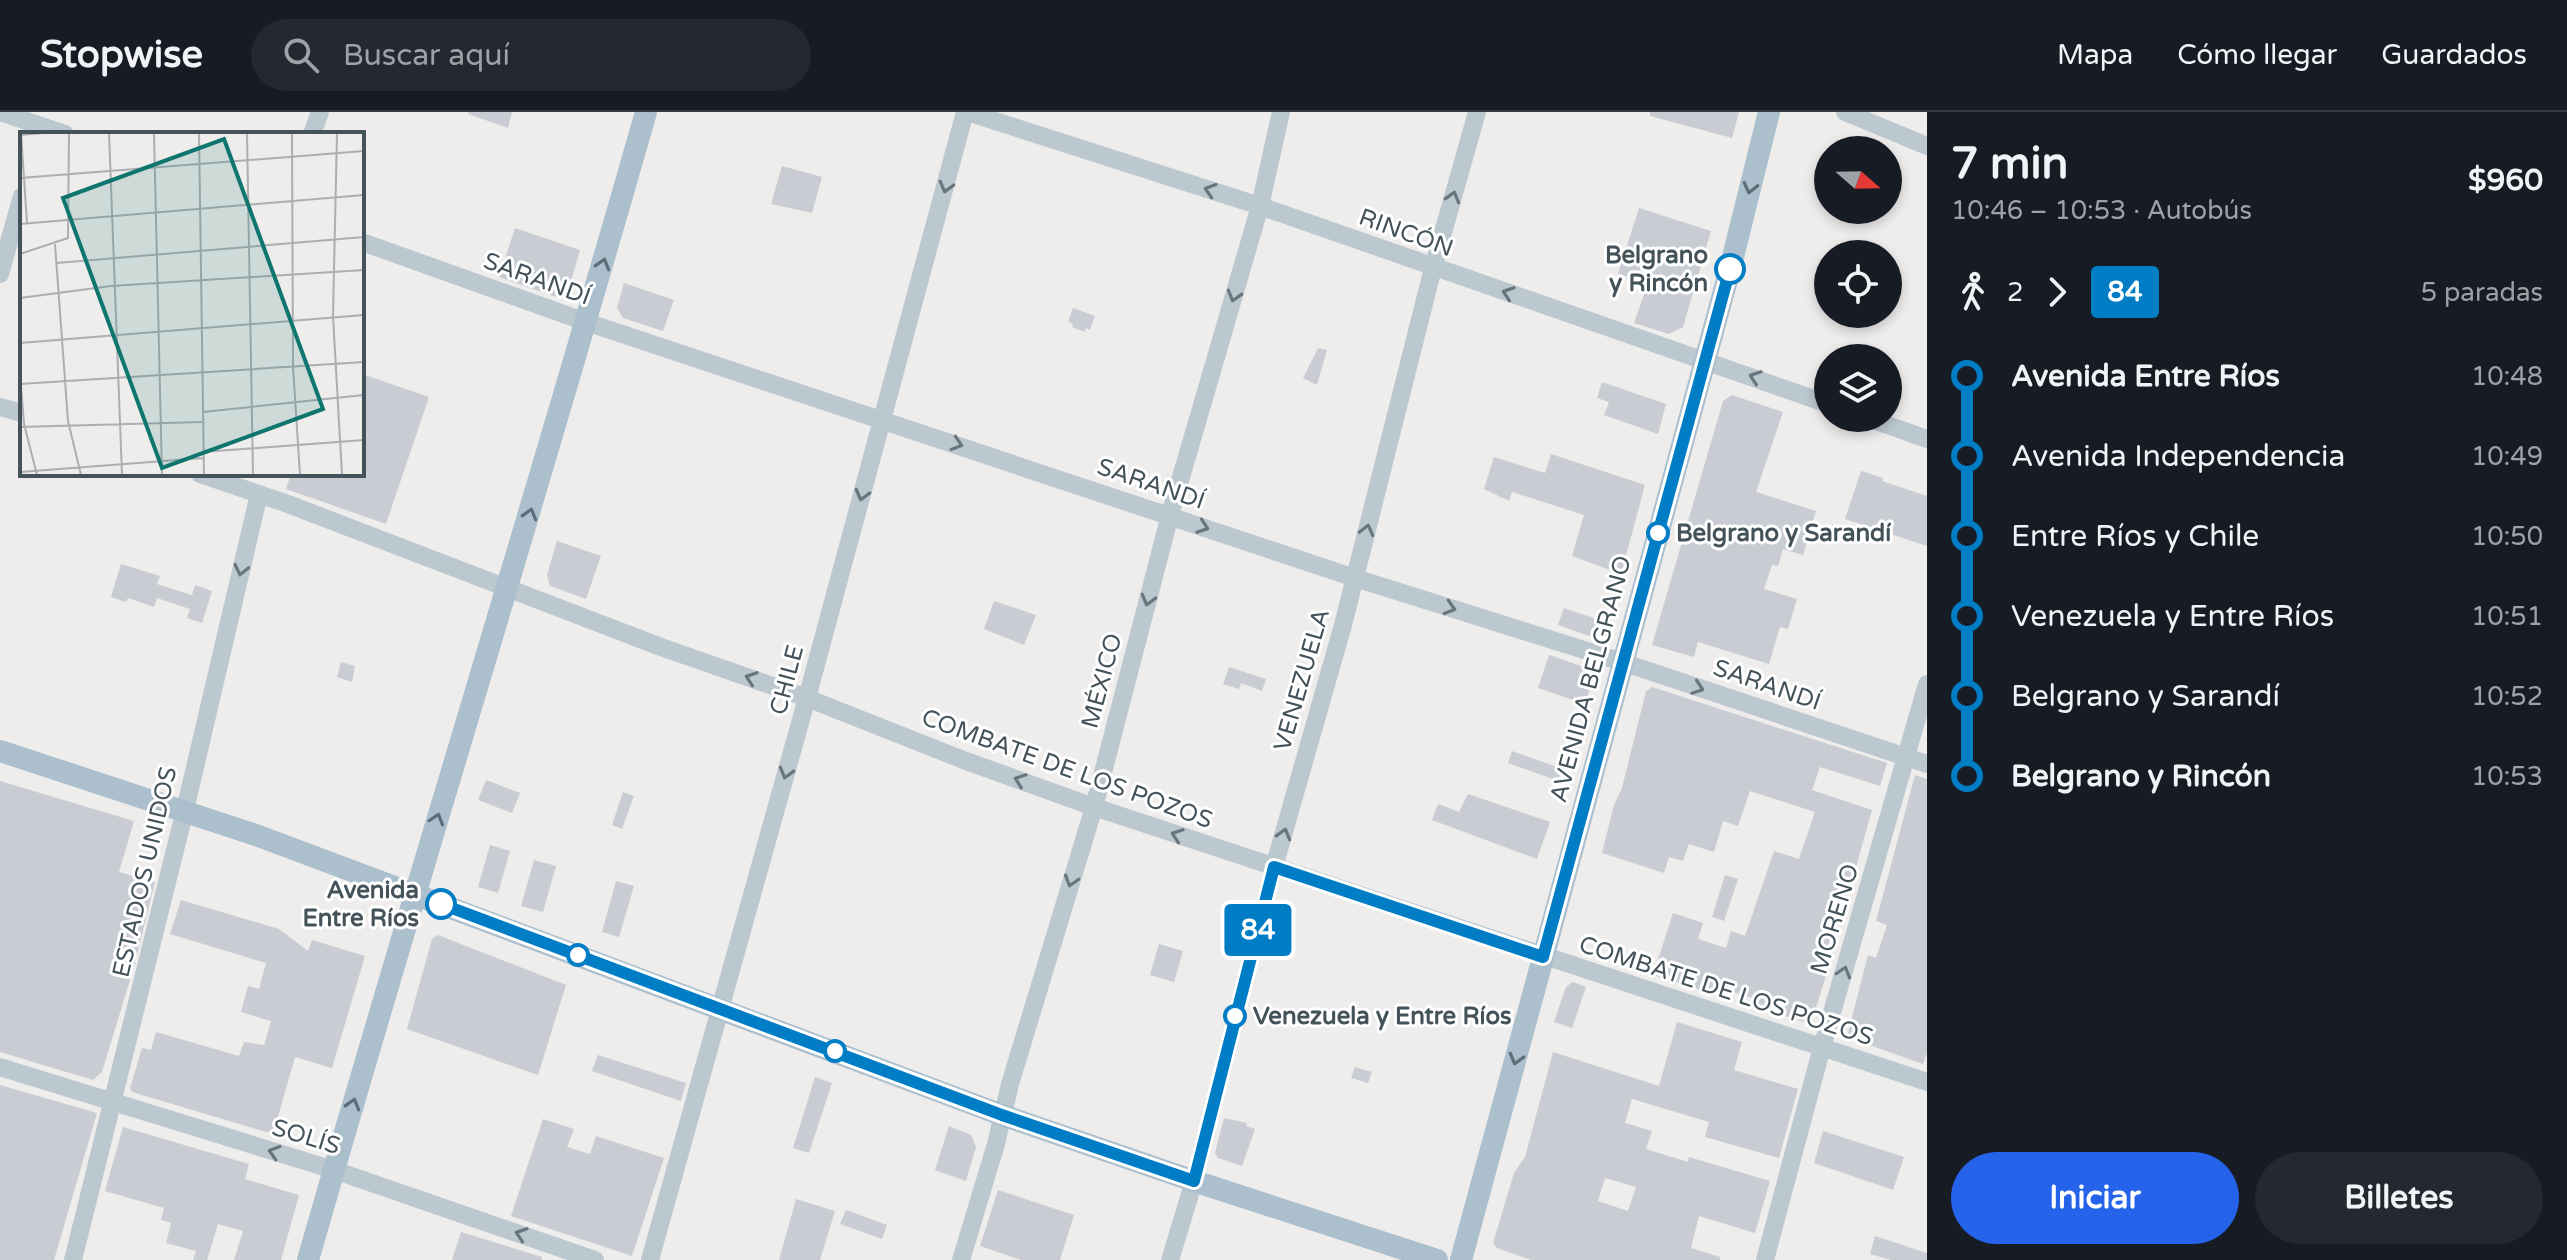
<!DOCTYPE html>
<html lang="es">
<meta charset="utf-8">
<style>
:root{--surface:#171b24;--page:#242831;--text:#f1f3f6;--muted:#9ea1a6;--line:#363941;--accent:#2563eb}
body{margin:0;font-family:"Varela Round",sans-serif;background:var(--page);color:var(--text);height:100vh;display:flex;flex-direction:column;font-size:30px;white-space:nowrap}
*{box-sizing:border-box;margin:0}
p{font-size:26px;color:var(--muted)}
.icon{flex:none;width:44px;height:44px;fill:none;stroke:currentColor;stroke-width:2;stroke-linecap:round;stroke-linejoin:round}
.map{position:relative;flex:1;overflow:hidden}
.details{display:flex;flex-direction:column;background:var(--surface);width:640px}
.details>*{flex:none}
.badge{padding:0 16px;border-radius:6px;font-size:28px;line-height:52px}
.needle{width:52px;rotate:110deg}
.fabs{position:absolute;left:1814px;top:24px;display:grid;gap:16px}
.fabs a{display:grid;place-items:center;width:88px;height:88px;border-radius:50%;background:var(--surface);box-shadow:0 4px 12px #0003;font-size:40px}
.map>.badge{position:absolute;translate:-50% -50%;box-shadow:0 0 0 4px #fff}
.legs{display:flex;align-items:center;gap:12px;height:88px;padding:0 24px;font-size:26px}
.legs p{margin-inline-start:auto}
.head{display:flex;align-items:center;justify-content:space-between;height:136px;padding:0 24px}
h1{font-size:44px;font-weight:700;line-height:60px}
.action{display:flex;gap:16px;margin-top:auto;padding:16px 24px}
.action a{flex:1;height:92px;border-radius:48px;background:var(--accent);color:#fff;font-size:32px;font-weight:700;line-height:92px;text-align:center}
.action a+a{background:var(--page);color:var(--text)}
ul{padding:0 24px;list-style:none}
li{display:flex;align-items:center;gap:28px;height:80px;font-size:30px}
li i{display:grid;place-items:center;width:12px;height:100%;margin:0 10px;background:currentColor}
li i::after{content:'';width:20px;height:20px;margin:-10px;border:6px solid;border-radius:50%;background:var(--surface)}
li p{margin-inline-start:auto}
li:first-child i{background:linear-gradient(#0000 50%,currentColor 0)}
li:last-child i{background:linear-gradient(currentColor 50%,#0000 0)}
header{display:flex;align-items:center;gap:48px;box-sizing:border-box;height:112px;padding:0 40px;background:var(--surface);border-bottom:2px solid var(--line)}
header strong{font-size:38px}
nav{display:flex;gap:44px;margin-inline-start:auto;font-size:28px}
.search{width:560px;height:72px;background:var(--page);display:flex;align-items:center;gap:20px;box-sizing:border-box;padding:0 28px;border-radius:44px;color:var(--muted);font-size:30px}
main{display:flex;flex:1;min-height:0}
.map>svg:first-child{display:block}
</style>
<header>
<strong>Stopwise</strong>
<div class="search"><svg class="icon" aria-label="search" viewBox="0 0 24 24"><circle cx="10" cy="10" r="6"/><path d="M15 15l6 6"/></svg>Buscar aquí</div>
<nav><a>Mapa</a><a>Cómo llegar</a><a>Guardados</a></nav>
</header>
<main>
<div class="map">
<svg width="1927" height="1148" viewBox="0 0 1927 1148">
<rect width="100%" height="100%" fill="#efecec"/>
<path fill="#c9ccd2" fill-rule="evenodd" d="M468,0H512L508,16L468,2Z
M1650,0H1739L1732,26L1650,4Z
M782,54L822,65L812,101L771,92Z
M1639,96L1711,119L1683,215L1669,222L1634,211L1648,171L1618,162Z
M515,116L580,138L568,180L556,185L499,165Z
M624,171L674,188L663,219L623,206L617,196Z
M1073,196L1095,204L1090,218L1086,216L1085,220L1072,215L1073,212L1068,210Z
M1318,236L1327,238L1317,273L1303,266Z
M362,262L429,285L386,412L286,377L291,362H362Z
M1602,270L1666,292L1658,322L1604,303L1609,290L1597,286Z
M1732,283L1783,300L1756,380L1816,399L1803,443L1783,437L1778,454L1772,453L1764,477L1797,487L1788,517L1780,515L1769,552L1698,530L1694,545L1652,533L1723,289Z
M1551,342L1645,373L1621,462L1572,444L1584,403L1512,380L1509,389L1484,377L1494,345L1545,361Z
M1861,359L1883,366L1882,369L1927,384V434L1845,407Z
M557,429L601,444L586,487L550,474L547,463Z
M121,452L160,464L157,472L192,483L195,473L212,479L202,511L187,506L190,497L157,486L154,495L128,486L126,490L111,485Z
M994,489L1036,503L1024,533L984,517Z
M1564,496L1605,510L1601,520L1592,525L1558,513Z
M1549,543L1590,557L1594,565L1585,592L1538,576Z
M341,550L355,554L352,570L337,565Z
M1229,555L1266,567L1262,579L1241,571L1239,577L1223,572Z
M1652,575L1887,651L1880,674L1820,655L1812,678L1872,698L1853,766L1842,800L1839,799L1823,849L1830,851L1811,912L1756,895L1758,888L1714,874L1711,881L1653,863L1673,801L1703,811L1698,827L1726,836L1731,819L1745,824L1774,739L1799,747L1815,700L1750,679L1738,714L1723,709L1714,740L1689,732L1683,749L1669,745L1664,761L1602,741L1614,693L1622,676L1646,579Z
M1512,639L1563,657L1558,669L1508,651Z
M1915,663L1927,667V940L1923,952L1847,925L1868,843L1876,846L1887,813L1876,809Z
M486,668L520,681L512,701L478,688Z
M0,669L134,709L119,760L155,770L134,855L102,960L93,968L0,940Z
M623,680L634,684L622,717L612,713Z
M1468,682L1550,710L1537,747L1432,708L1438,692L1459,700Z
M490,733L510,739L498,781L478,775Z
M534,748L556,754L543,800L521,794Z
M1725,763L1738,767L1724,809L1712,805Z
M616,769L634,774L619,825L602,820Z
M181,788L279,817L308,839L312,828L365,844L332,956L295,945L273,1022L132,980L130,976L142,936L151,938L156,920L239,944L244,930L264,933L271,909L241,900L248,874L259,877L266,851L170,822Z
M438,823L566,873L538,963L407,917L432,827Z
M1159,832L1183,839L1174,870L1150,863Z
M1573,870L1586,875L1572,916L1554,910L1566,875Z
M1677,910L1742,930L1734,958L1798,977L1779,1046L1705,1025L1709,1010L1632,987L1625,1011L1652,1019L1646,1037L1688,1050L1689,1045L1770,1069L1755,1121L1699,1104L1691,1136L1720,1145V1148H1531L1497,1136L1493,1131L1514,1061L1525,1045L1553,940L1659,974ZM1605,1066L1636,1075L1628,1099L1598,1089Z
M598,943L686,971L681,989L592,959Z
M1355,955L1372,960L1368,971L1351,966Z
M815,965L832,971L809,1041L793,1036Z
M0,973L97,1001L54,1148H0Z
M1224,1006L1247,1011L1246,1014L1255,1017L1242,1054L1218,1046L1215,1041Z
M543,1007L574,1017L567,1035L590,1042L596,1024L664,1046L632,1144L511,1104Z
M949,1014L971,1023L976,1035L966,1069L935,1058Z
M123,1015L249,1052L245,1067L299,1083L281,1148H234L243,1119L218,1112L207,1148H193L196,1139L166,1131L171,1111L161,1108L164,1096L105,1079Z
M1823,1019L1904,1045L1893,1078L1814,1051Z
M998,1078L1074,1103L1060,1148H1021L980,1134Z
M796,1087L835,1099L820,1148H779Z
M846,1098L887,1113L882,1127L840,1112Z
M461,1120L542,1145V1148H452Z
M1875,1124L1927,1141V1148H1891L1870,1142Z"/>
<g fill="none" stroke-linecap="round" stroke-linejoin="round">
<path stroke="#bcc8d0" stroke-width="18" d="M0,0L65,22
M967,0L1260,94L1828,292
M1845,0L1927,34
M312,22L320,0
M362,130L586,210L1355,466L1622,550L1927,652
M0,162L22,84
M0,295L22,301
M1868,306L1927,327
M200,362L288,392L661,535L807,586L966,649L1094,695L1927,970
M0,955L334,1058L595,1148
M73,1148L185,698L259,382
M650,1148L807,586L965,0
M961,1148L996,1032L1010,972L1094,695L1170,403L1260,94L1281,0
M1170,1148L1194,1069L1274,755L1343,513L1433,156L1477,0
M1765,1148L1822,935L1927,572"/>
<path stroke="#abbfcd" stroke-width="22" d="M0,639L256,723L1002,1003L1194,1069L1437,1148
M308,1148C418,764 537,384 646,0
M1461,1148L1731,153L1769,0"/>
</g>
<defs><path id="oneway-chevron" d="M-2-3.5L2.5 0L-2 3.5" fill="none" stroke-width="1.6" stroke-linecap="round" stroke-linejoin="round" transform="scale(2)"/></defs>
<g stroke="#68757d">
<use href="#oneway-chevron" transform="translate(946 75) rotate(105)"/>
<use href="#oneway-chevron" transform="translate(1210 78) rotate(-162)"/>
<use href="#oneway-chevron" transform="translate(1453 85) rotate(-74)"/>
<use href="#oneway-chevron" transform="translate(1508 181) rotate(-161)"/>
<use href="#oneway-chevron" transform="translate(1234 184) rotate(106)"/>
<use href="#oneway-chevron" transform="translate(1755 265) rotate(-160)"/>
<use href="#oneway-chevron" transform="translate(957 332) rotate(18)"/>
<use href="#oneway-chevron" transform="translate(862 383) rotate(105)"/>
<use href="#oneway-chevron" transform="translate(1203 415) rotate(19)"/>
<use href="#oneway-chevron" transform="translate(1367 418) rotate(-76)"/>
<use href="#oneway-chevron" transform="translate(241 458) rotate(103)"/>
<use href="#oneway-chevron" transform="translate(1148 488) rotate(105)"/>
<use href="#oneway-chevron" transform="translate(1450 496) rotate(17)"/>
<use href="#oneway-chevron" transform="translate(751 566) rotate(-161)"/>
<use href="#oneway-chevron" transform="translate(1698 576) rotate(19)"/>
<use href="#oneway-chevron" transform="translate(786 661) rotate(106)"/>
<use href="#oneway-chevron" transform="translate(1020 668) rotate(-160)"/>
<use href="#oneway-chevron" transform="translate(1284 722) rotate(-74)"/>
<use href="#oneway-chevron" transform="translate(1177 723) rotate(-161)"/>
<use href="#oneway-chevron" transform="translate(1071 769) rotate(107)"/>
<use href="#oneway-chevron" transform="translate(1844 860) rotate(-73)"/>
<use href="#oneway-chevron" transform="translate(274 1040) rotate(-163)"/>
<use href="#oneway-chevron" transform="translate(521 1122) rotate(-161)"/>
</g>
<g stroke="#5e6d77">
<use href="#oneway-chevron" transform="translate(1750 76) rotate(104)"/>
<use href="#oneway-chevron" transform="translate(603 152) rotate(-74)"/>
<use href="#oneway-chevron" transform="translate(530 402) rotate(-74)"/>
<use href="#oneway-chevron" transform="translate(437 707) rotate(-73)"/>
<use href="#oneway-chevron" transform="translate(1516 947) rotate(105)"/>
<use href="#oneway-chevron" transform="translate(353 992) rotate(-74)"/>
</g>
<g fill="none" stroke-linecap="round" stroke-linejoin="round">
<g stroke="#fff" stroke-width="18">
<path id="line-1" d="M441,792L1002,1003L1194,1069L1274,755L1543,845L1730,157"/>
</g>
<use href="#line-1" stroke="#007dc5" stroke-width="12"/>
</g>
<g fill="#fff" stroke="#007dc5" stroke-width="4">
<circle cx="1730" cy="157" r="14"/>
<circle cx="1658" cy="421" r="10"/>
<circle cx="441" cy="792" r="14"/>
<circle cx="578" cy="843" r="10"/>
<circle cx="1235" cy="904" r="10"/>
<circle cx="835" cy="939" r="10"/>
</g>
<g text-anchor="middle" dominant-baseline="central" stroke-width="6" stroke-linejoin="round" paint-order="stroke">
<g font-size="24" fill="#44525a" stroke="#fff">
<text transform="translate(1406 121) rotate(20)">RINCÓN</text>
<text transform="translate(537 167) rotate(20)">SARANDÍ</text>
<text transform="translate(1151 372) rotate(19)">SARANDÍ</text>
<text transform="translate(1591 567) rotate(-75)">AVENIDA BELGRANO</text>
<text transform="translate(787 568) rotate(-75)">CHILE</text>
<text transform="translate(1302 568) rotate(-74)">VENEZUELA</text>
<text transform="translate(1102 569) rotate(-75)">MÉXICO</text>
<text transform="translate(1767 573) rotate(19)">SARANDÍ</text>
<text transform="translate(1067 657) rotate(20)">COMBATE DE LOS POZOS</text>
<text transform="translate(145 760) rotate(-77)">ESTADOS UNIDOS</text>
<text transform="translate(1835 807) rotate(-73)">MORENO</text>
<text transform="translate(1726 879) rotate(18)">COMBATE DE LOS POZOS</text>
<text transform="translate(306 1025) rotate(17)">SOLÍS</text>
</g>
<g font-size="24" font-weight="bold" fill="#44525a" stroke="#fff" text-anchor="end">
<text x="1708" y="143">Belgrano<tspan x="1708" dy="28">y Rincón</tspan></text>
<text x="1676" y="421" text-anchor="start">Belgrano y Sarandí</text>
<text x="419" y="778">Avenida<tspan x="419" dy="28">Entre Ríos</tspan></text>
<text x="1253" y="904" text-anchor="start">Venezuela y Entre Ríos</text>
</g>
</g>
<g transform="translate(20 20)">
<rect width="344" height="344" fill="#efecec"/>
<path fill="none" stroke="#abaeb2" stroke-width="2" d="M1,1L7,91M89,1L102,343M134,1L142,343M179,1L184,343M227,1L233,343M272,1L273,235L280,343M317,1L313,184L322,343M0,3L24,1M0,46L344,19M0,92L344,63M35,112L48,289L61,343M0,122L48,106L49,1M37,131L344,105M0,166L91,154L344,138M0,211L344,183M0,241L4,292L17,343M0,252L344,230M183,280L344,263M0,295L182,290M183,320L344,308M0,340L183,326"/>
<path fill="#0f766e" fill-opacity="0.15" stroke="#0f766e" stroke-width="4" d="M204,7L303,277L142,336L43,66Z"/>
<rect width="344" height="344" fill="none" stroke="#44525a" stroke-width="4"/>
</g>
</svg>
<div class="fabs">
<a><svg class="needle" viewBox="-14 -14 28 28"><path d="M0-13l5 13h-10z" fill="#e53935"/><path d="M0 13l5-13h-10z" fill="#9ea1a6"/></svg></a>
<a><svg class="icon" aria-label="locate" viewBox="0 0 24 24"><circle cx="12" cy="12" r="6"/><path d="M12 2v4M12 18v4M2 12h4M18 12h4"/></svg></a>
<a><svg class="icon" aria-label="layers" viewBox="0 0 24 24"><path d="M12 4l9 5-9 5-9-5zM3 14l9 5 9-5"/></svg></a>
</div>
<b class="badge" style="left:1258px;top:818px;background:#007dc5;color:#fff">84</b>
</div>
<section class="details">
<div class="head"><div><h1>7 min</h1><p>10:46 – 10:53 · Autobús</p></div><b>$960</b></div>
<div class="legs"><svg class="icon" aria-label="walk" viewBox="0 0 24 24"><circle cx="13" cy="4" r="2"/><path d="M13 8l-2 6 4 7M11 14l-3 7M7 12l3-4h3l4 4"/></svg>2<svg class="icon" aria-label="forward" viewBox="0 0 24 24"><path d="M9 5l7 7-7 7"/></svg><b class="badge" style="background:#007dc5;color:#fff">84</b><p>5 paradas</p></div>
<ul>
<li><i style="color:#007dc5"></i><b>Avenida Entre Ríos</b><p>10:48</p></li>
<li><i style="color:#007dc5"></i><span>Avenida Independencia</span><p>10:49</p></li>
<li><i style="color:#007dc5"></i><span>Entre Ríos y Chile</span><p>10:50</p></li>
<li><i style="color:#007dc5"></i><span>Venezuela y Entre Ríos</span><p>10:51</p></li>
<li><i style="color:#007dc5"></i><span>Belgrano y Sarandí</span><p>10:52</p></li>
<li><i style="color:#007dc5"></i><b>Belgrano y Rincón</b><p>10:53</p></li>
</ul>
<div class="action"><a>Iniciar</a><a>Billetes</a></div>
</section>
</main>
